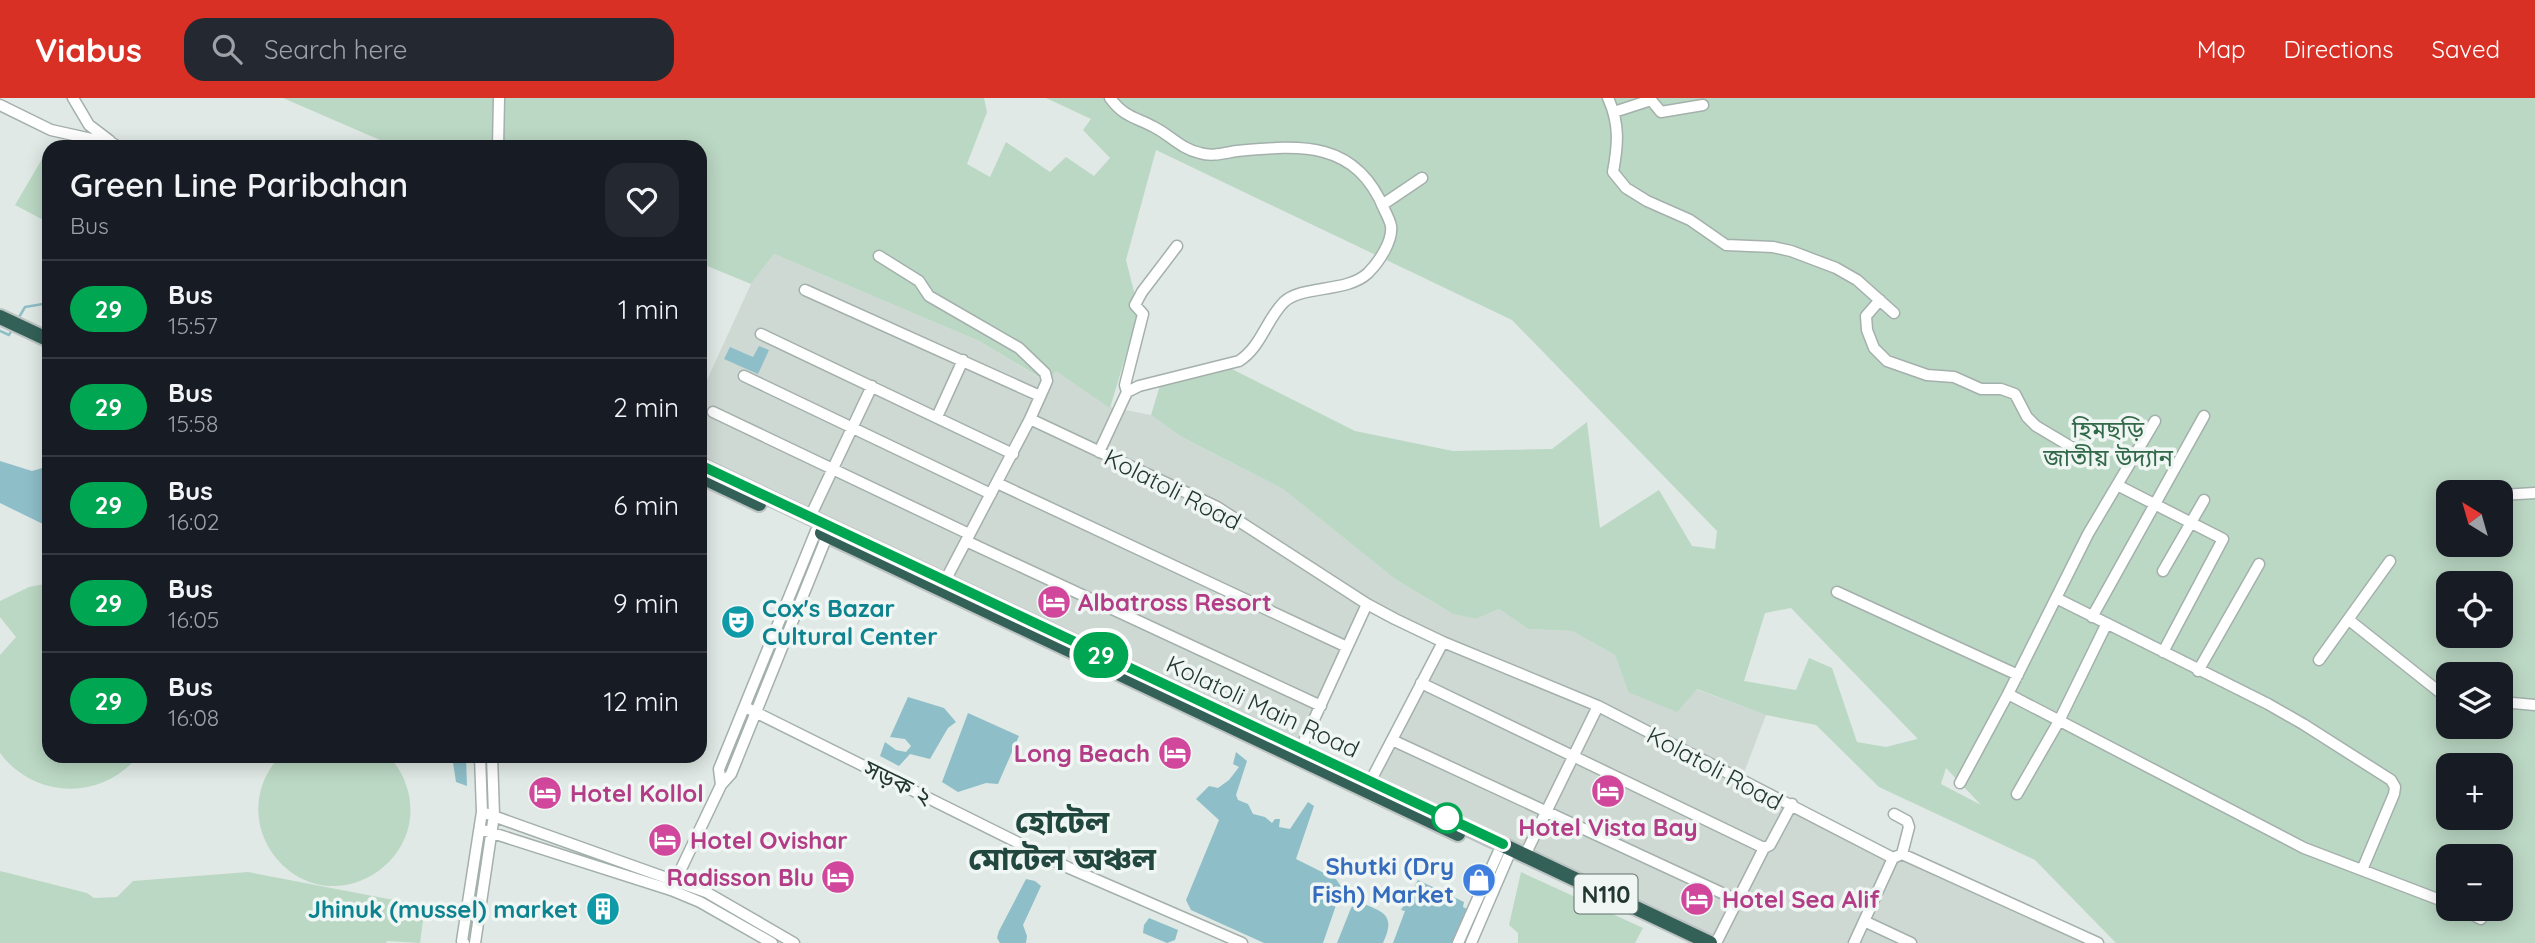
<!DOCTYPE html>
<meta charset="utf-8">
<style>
:root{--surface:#171b24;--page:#242831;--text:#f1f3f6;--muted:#9ea1a6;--line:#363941;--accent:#d93025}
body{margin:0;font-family:Quicksand,"Noto Sans Bengali",sans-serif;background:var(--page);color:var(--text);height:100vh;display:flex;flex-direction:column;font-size:26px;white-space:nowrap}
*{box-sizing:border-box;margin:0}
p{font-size:23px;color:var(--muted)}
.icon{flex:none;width:38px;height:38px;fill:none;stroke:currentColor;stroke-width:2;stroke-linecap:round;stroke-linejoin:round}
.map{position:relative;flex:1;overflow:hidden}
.details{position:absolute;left:42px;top:42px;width:665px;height:623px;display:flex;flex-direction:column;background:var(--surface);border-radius:21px;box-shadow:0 4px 18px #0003}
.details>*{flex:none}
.badge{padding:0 14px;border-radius:23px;font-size:24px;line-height:46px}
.needle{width:46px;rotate:323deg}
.buttons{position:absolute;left:2436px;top:382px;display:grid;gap:14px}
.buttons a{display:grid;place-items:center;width:77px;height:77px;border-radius:14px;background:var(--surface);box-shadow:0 4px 18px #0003;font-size:35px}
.map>.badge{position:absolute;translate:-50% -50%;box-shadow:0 0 0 4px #fff}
.round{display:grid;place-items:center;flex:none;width:74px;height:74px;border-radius:21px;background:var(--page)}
.overview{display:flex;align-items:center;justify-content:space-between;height:119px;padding:0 28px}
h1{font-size:33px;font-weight:600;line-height:52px}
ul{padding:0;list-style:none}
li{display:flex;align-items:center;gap:21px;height:98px;padding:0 28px;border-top:2px solid var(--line)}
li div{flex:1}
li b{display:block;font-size:26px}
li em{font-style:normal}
li .badge{min-width:77px;font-weight:700;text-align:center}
header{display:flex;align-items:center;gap:42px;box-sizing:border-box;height:98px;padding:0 35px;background:var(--accent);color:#fff}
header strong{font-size:33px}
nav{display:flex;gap:38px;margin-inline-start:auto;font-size:24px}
.search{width:490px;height:63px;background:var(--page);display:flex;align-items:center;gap:18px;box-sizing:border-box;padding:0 24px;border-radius:21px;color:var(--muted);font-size:26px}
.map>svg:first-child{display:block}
</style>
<header>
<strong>Viabus</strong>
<div class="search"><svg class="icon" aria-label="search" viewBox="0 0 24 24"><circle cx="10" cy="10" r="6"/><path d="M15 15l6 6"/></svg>Search here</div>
<nav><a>Map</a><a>Directions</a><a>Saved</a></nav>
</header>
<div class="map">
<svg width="2535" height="845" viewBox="0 0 2535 845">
<rect width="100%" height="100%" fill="#e0e9e5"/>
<path fill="#cfd9d4" d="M774,156L979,243L1046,284L1056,272L1110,309L1151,317L1180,338L1283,391L1395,481L1453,516L1476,521L1499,511L1528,531L1572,533L1615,557L1628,594L1696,591L1766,617L1742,680L1888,757L1907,755L2099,845H1704L1369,686L1440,542L1369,506L1300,653L700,368V297L751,186Z"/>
<path fill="#bbd8c4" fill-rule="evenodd" d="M283,0H984L987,14L967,66L990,79L1006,44L1050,74L1066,59L1094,78L1110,60L1083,32L1091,21L1046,0H2535V845H2116L2035,762L1879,689L1816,627L1766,617L1697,591L1677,614L1628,594L1615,557L1572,533L1528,531L1499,511L1476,521L1453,516L1395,481L1283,391L1180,338L1151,317L1161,284L1228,269L1355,333L1453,353L1552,351L1587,324L1600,430L1659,392L1692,448L1715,451L1717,433L1512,222L1156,52L1126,162L1139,213L1110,310L1056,273L1047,284L979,243L774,156L751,186L700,165V49H396ZM2448,394H2501V446H2448ZM2448,485H2501V537H2448ZM1791,510L1917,640V641L1886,649L1857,644L1832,570L1809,560L1796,592L1744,583L1765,515ZM2448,576H2501V628H2448ZM2448,667H2501V719H2448ZM1946,670L1981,707L1941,686ZM2448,758H2501V810H2448Z
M49,53V125L15,107L45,56Z
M49,485V658H138C102,703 34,701 0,655V557L16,539L0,519V503L29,489Z
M280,658H389C406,677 414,702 409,727C405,746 393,763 377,774C301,825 218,726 280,658Z
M0,773L87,795L94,800L117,799L133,783L248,774L425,808L420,845L387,843L386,845H0Z
M1521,774L1643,830L1635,845H1518V835L1509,827Z"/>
<path fill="#8ebec8" d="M759,248L769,252L758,276L724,261L730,249L753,259Z
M0,363L32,373L49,368V429L0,405Z
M908,599L944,610L956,624L948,630L930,661L910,656L899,668L880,658L885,644L896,652L906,654L911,648L905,641L890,639Z
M968,615L1019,638L998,686L986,685L958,694L942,684Z
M1236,654L1247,663L1236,697L1238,702L1248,706L1253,716L1265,719L1272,725L1275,721H1280L1279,729L1290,731L1308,704L1314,708L1296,761L1336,781L1342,790L1323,845H1264L1191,812L1186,802L1219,722L1196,701L1209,688L1218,690L1229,682L1239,669L1233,666Z
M452,658H466L467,688L456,684Z
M1026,781L1035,783L1041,788L1023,827L1027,838L1026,845H1000L997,840L999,833Z
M1418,782L1464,804L1463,809L1469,812L1454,845H1393L1405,813L1401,812Z
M1357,803C1382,814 1397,815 1383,845H1337L1351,810Z
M1149,820L1178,832L1175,842L1167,845L1143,835L1144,827Z"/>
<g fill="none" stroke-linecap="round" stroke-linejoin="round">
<path stroke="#8ebec8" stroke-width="2.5" d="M18,221L25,209L49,205
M0,233L9,237L13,230"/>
<g stroke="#a4b0ac" stroke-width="13">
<path id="minor" d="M73,0L89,27L110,43
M1608,0C1620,26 1618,47 1613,74L1626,90L1647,103L1690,122L1726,147L1773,149L1791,153L1836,170L1857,182L1894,215
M0,7L51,32L114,46
M1614,14L1651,2L1661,14L1703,7
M498,49L499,0
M1382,107L1422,80
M879,158L919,183L929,198L1019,250L1045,275L1047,283L1030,321L945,483
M805,192L1040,298
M1880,202L1866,218L1867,232L1874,250L1887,263L1927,277L1954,279L1981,291H2001L2015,296L2027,319L2036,328L2083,356
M761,236L1013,356
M744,278L991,396
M1127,294L1125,287L1143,216L1135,207L1142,194L1177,148
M713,314L969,436
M937,319L963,262
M1030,321L1217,409L1367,506L1395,521L1443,544L1598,608L1893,760
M1099,354L1127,294L1139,288L1239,263C1261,249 1266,222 1284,204C1302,187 1347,195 1368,175C1379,164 1393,143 1391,128C1390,123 1387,117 1385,113C1356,42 1302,47 1237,53C1224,55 1212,59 1200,55C1181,51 1170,37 1154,29C1135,19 1124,19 1110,0
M997,385L1347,549
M2117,387L2223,441L2163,554
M2501,397L2535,395
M810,419L872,288
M966,443L1321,608
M2163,473L2204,402
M1837,494L2018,577
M2056,500L2268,606L2303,626L2391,682L2395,689L2394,696L2362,772
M2092,519L2204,318
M2349,522L2442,596L2448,597
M2319,562L2390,463
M2198,573L2259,466
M1421,585L1764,750
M2008,596L2304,750L2448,805
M2501,604L2535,607
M745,609L1069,770L1242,845
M1392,642L1737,802
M1300,652L1367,506
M1370,684L1443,544
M1960,685L2008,596L2088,436L2155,323
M721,687L719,671L816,433
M2017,696L2059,623L2106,527
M482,714L706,794L794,845
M1894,716L1907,723L1909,729L1902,756
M480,731L671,792L700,804L772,845
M1525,757L1598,608
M671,792L721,687L731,676L827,438
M2460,810L2481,821
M1864,823L1911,845
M464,845L462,843L482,714L480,658
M475,845L494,717L492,658
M1458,845L1498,755
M1471,845L1508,759
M1716,845L1764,750L1770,747L1792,706
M1854,845L1893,760L1902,756L2098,845"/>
</g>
<g stroke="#bdc3c2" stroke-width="18">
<path id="highway" d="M0,219L49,242
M700,367L1710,845
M700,378L759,406
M822,435L1458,736"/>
</g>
<use href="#minor" stroke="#fff" stroke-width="10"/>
<use href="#highway" stroke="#336057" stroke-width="14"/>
</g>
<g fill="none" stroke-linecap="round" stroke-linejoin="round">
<g stroke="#fff" stroke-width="16">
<path id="line" d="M700,367L1503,746"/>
</g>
<use href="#line" stroke="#00a651" stroke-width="10"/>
</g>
<defs>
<g id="hotel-disc" transform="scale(1.75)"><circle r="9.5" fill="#d1479c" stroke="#f0f6f3"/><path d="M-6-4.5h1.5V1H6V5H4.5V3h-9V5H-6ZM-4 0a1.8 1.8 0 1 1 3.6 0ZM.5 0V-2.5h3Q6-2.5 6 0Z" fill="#fff"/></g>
<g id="theatre-disc" transform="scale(1.75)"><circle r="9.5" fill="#0f9aa8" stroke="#f0f6f3"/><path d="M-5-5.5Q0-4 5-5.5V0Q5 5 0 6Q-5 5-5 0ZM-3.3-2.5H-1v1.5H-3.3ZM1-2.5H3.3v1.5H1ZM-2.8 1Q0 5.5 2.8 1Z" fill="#fff"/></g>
<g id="shop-disc" transform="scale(1.75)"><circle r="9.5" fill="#3f7fe0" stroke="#f0f6f3"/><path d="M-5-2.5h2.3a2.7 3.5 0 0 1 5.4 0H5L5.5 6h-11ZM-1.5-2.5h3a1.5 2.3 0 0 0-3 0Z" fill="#fff"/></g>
<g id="building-disc" transform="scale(1.75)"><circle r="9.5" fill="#0f9aa8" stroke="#f0f6f3"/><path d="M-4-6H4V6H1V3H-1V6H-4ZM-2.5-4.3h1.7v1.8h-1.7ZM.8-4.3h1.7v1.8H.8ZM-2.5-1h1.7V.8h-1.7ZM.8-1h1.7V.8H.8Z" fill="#fff"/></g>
</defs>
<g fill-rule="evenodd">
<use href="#hotel-disc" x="1054" y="504"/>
<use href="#theatre-disc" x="738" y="524"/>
<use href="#hotel-disc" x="1175" y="655"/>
<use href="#hotel-disc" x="1608" y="693"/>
<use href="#hotel-disc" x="545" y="695"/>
<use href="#hotel-disc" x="665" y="742"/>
<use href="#hotel-disc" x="838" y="779"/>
<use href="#shop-disc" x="1479" y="782"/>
<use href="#hotel-disc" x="1697" y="801"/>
<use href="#building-disc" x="603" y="811"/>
</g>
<circle fill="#fff" stroke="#00a651" stroke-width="3.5" cx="1447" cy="720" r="14"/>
<g text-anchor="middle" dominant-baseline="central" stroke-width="7" stroke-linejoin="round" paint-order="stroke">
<rect fill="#f0f6f3" stroke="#60706c" stroke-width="2" x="1574.5" y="776.5" width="63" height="39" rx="5"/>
<g font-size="23" font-weight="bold" fill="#233732">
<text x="1606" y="796">N110</text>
</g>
<g font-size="24" fill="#326949" stroke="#f0f6f3">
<text x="2108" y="331">হিমছড়ি<tspan x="2108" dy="28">জাতীয় উদ্যান</tspan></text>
</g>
<g font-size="24" fill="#233732" stroke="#f0f6f3">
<text transform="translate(1173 391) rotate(27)">Kolatoli Road</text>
<text transform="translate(1263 608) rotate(25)">Kolatoli Main Road</text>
<text transform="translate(1715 670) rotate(28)">Kolatoli Road</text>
<text transform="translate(898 684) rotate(26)">সড়ক ২</text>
</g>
<g font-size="24" font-weight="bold" fill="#b23c85" stroke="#f0f6f3" text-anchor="start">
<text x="1078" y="504">Albatross Resort</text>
<text x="1150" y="655" text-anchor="end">Long Beach</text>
<text x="570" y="695">Hotel Kollol</text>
<text x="1608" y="729" text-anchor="middle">Hotel Vista Bay</text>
<text x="690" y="742">Hotel Ovishar</text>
<text x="814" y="779" text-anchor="end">Radisson Blu</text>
<text x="1722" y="801">Hotel Sea Alif</text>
</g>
<g font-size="24" font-weight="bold" fill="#0d838f" stroke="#f0f6f3" text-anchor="start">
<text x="762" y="510">Cox's Bazar<tspan x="762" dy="28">Cultural Center</tspan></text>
<text x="578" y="811" text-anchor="end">Jhinuk (mussel) market</text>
</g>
<g font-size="24" font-weight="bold" fill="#366cbe" stroke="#f0f6f3" text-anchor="end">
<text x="1454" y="768">Shutki (Dry<tspan x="1454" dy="28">Fish) Market</tspan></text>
</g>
<g font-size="32" font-weight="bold" fill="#22473e" stroke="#f0f6f3">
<text x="1062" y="723">হোটেল<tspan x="1062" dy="37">মোটেল অঞ্চল</tspan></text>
</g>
</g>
</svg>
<div class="buttons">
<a><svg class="needle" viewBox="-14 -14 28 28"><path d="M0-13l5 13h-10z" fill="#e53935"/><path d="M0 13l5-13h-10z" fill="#9ea1a6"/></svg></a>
<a><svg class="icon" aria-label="locate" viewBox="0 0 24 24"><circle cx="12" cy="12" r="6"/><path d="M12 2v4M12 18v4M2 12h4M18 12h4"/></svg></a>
<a><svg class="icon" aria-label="layers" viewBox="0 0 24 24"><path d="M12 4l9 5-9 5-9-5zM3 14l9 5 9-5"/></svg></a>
<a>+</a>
<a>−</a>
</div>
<b class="badge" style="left:1101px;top:557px;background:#00a651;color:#fff">29</b>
<section class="details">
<div class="overview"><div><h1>Green Line Paribahan</h1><p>Bus</p></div><a class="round"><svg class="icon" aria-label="heart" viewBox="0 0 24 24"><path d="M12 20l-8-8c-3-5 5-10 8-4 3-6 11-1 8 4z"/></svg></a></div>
<ul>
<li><span class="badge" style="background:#00a651;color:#fff">29</span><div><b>Bus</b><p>15:57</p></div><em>1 min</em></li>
<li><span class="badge" style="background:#00a651;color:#fff">29</span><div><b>Bus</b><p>15:58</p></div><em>2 min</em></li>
<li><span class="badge" style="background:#00a651;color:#fff">29</span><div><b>Bus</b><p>16:02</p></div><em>6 min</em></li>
<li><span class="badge" style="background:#00a651;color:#fff">29</span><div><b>Bus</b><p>16:05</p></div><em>9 min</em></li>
<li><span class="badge" style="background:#00a651;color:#fff">29</span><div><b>Bus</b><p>16:08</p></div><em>12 min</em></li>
</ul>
</section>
</div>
